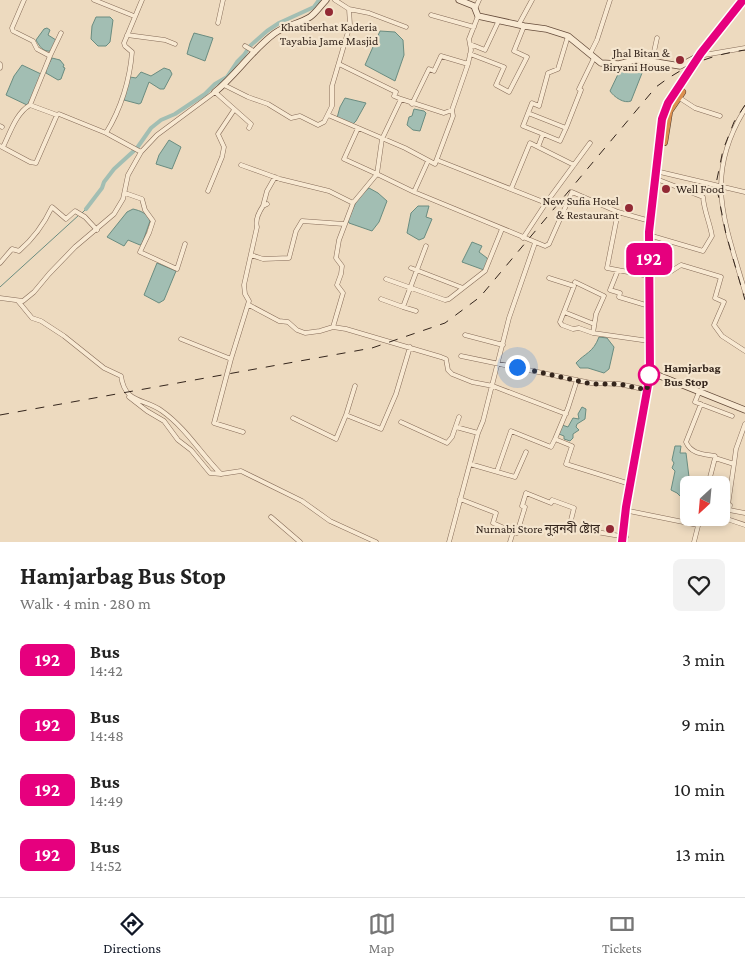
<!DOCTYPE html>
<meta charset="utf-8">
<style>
:root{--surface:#fff;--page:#f2f2f2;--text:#222;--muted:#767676;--line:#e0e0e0;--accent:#111827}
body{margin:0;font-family:"Crimson Pro","Noto Sans Bengali",serif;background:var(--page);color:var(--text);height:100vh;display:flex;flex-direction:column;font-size:19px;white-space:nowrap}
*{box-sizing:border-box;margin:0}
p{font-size:16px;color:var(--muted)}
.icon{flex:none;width:28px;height:28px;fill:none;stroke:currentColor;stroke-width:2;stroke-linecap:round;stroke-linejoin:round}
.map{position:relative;height:542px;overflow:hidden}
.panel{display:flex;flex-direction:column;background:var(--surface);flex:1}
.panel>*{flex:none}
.badge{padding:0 10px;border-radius:8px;font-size:18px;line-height:32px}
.needle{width:32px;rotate:206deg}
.fabs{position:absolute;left:680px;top:476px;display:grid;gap:10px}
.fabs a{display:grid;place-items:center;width:50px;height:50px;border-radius:8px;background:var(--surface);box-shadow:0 2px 8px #0003;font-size:25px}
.you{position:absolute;width:25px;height:25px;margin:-12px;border:4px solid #fff;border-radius:50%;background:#1a73e8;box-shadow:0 0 0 8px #1a73e833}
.map>.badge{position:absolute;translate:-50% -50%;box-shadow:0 0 0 2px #fff}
.round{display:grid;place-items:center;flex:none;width:52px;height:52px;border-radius:8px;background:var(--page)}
.overview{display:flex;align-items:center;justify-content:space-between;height:85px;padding:0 20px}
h1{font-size:24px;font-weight:700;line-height:38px}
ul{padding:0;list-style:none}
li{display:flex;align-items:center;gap:15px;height:65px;padding:0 20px}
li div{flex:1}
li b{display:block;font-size:19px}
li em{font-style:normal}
li .badge{min-width:55px;font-weight:700;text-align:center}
.tab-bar{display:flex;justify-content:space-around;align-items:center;height:70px;border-top:1px solid var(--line);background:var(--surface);font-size:14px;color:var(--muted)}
.tab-bar a{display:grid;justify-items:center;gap:2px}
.tab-bar .current{color:var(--accent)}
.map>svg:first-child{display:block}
</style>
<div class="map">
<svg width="745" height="542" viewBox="0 0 745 542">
<rect width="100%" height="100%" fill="#eddabf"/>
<path fill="#a2beb3" stroke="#6a8c80" d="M96,17H110L113,20L110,42L106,46H98L91,39L92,26Z
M47,28L50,30L48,35L56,40L51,51C43,52 40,47 36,40L44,29Z
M380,31L395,32L403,40L404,55L395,81L365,65Z
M194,33L213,38L205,61L187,54L190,43Z
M52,58L60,60L64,65L63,67L65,68L61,79L58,80L46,73V69Z
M22,65L41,74L33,95L27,105L6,95L14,76Z
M635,65L642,66L644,68L631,101C624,104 614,97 610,91L621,68Z
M164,68L170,70L172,74L164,89H160L149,82L141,103L139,104L124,100L123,97L130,77L136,78L141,72L151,76Z
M345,98L366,103L356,121L352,125L337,118L340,107Z
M414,109L424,111L426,113L420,131L413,130L407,125L409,117L412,116Z
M169,140L181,147L172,169L156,164L159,155Z
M369,188L378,193L387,201L379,222L372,231L349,223L348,221C352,209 358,195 369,188Z
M418,206H429L426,217L432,219L424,238L419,240L407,233L411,213Z
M133,209C141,211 147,213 150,221L142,244L140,245L128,240L124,246L107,237L127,212Z
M472,242L482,246L479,252L487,258L488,261L484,270L462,262Z
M157,263L176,271L164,300L159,303L144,295Z
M599,337L607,338L614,347L609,369L604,373L588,368H580L576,363C585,353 593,353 599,337Z
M582,407L586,409L585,419L577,424L576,427L579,430L573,434V438L570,441L564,439V436L559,434L562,425L568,427L573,418L579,419L578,414Z
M675,446H681L680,453H686L689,477L692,479L686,494L688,495L682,498L677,493L671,490L675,471L672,468L674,463L672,460Z"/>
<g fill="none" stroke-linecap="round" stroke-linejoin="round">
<path stroke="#6a8c80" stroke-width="1" d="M82,213L86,209
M0,287L79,215"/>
<path stroke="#a2beb3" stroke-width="4" d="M86,209L102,188L104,182L114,169L137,148L151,128L161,120L175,114L205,94L215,84L227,77L237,62L244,55L250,46L267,31L279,23L314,7L319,0"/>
<g stroke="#856b58" stroke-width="5">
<path id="street" d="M24,0L12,28L13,31L33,41L37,49L50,56L61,33
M94,0L134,16
M349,9L369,13L406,27
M475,9L479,0
M431,15L474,27
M218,23L223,0
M519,24L532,0
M127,35L165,40L175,44
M470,44L485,50L499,20
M245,46L255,52
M470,54L504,67L496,85L509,92L527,57L514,51L524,26
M590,54L597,40L610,0
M704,55L745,48
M652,61L657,38
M0,64V68
M339,64L396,92L394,96L401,99L444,113L452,110
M224,85L248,97L268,104L291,118L300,116L318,125L324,122L332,106V86L350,25L349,9L335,0
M678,97L695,108L720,116
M401,99L382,139L377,174L414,192L545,246L549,244L572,192L618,212L650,221
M412,104L429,69L434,71L441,56L468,64
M30,105L57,115L59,114L106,133L141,152
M745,109C703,177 725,222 745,292
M528,113L566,128L581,90L579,89L594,58
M328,115L405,148L435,164L453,116L452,110L468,64L471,50L469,39L478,16
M0,126L2,127
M106,133C121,109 130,79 132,52L125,46L124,43L142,0
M543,134L560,141L566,128
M0,146L30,162L36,163L57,115
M3,147C10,133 16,113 30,105L50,56
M538,147L543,134L523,126L532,103L539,106L548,73L558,69L568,36
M437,160L546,203
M241,165L280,179L329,191L353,203
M660,172L745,192
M511,189L530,143L574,165
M208,191L222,157L224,147L218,134L234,110
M414,192L428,161
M125,193L142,199L145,210L153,221L149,233L140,252L177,269L185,244
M263,206L267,191L275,177
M618,212L607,268L649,276
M652,236L703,251L712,236C710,223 704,211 703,197L659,180
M523,238L546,203L590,143
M251,255L263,259L289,258L296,231L302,221L344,224
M0,263L12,249L19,251C33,239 44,224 52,207L66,219L75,211L85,217L97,230
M411,268L463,288
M652,268L670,272L681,265L721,277L715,298L724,302L714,325L722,336L745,351
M618,270L610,290L620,293L619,297L649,306
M549,278L574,286L560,322L562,325L573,329L579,328L593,333L649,341
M386,279L445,300L449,299L485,271L502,229
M575,282L604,296L596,314L593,333
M0,298L23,301L34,292L49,274L75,247L114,214L123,199L128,175L141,152L157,135L215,92L251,124L249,128
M381,299L403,307L426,246
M18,301L32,318L41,321L64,336L104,368L121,376C125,404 144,398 162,411C186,428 201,454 221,474
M249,305L279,321L288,322L297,330L305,333L320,331L333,327L346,329L441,357L446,359L448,370L452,374L472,382L493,386L566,414
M403,307L416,311
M564,312L594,324
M333,327L343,293L337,285L341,274L342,266L336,258L339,240L353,203L377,174L344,159L358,128
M465,335L503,345
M181,339L231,359L249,301L245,294L244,285L257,227C255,220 259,212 263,206L267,204
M461,356L591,383L619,384L648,390
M231,359L214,423L243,432
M577,380L568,408L555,439L572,446L566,464L630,484
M699,392L695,402L732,416
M129,397L147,411L164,421L178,440L191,450L210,473L221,474L241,471L302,501L330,521L376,542
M701,404L686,442C691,454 703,454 715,456V458
M346,415L355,386
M293,418L336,439L346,415L381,429L396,394L410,347
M401,422L447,443L452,437L459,417
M456,427L478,433
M470,464L515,477L526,452
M734,464L736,449L745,424
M497,471L511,431L551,447L555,439
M708,485L715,458L734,464L728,505H730L729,510L745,513
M460,499L496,513L493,523L513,532
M629,511L698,525
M271,517L300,542
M721,517L745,525
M449,542L478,433L483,421L509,318L535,243
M510,542L513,532L517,533L525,507L522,506L526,493L551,503L552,500L574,508L570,524L573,528L626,537
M694,542L700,518"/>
</g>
<g stroke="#664c3b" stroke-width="7">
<path id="secondary" d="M459,0L474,6L478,16L524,26L546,29L568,36L601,63L619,64L635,60H643L680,66L697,57
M215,92C237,74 252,50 275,33C286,25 299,24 310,17C316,13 321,5 326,0
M650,374L660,376L745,410"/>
</g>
<g stroke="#523a2c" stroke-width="8">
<path id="highway" d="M664,142L669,111L682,92
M622,542L626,507L650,374L649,232L662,119L669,103L701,53L743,0"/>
</g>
<use href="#street" stroke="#f8e9d2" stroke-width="4"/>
<use href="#secondary" stroke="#f8e9d2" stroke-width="5.5"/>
<use href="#highway" stroke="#dc904f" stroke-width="7"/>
<path stroke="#34251c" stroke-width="1" stroke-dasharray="9 9" stroke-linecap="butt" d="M745,105L734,122L723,150L716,184L726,234L745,300
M0,415L372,348L445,323L480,297L656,87C685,65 710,55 745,50"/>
</g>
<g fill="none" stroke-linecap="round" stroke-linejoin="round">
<g stroke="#fff" stroke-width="11">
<path id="line" d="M622,542L626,507L650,374L649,232L662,119L668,103L701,53L743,0"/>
</g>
<use href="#line" stroke="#e6007e" stroke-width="8"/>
<path stroke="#34251c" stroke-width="5" stroke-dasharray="0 9" d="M517,367L591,384H619L647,390L649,375"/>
</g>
<g fill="#922934" stroke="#f4e5ce" stroke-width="2">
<circle cx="329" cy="12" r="5"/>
<circle cx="680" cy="60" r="5"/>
<circle cx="666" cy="189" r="5"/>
<circle cx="629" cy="208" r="5"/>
<circle cx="610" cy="529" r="5"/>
</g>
<circle fill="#fff" stroke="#e6007e" stroke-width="2.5" cx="649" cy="375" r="10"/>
<g text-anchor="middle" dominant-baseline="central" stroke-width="4.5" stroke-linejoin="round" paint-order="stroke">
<g font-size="12" fill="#34251c" stroke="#f4e5ce" text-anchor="end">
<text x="329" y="27" text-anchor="middle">Khatiberhat Kaderia<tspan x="329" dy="14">Tayabia Jame Masjid</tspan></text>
<text x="670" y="53">Jhal Bitan &amp;<tspan x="670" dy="14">Biryani House</tspan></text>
<text x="676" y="189" text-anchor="start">Well Food</text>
<text x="619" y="201">New Sufia Hotel<tspan x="619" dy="14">&amp; Restaurant</tspan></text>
<text x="600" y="529">Nurnabi Store নুরনবী ষ্টোর</text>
</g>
<g font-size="12" font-weight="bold" fill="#34251c" stroke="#f4e5ce" text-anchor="start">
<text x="664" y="368">Hamjarbag<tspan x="664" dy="14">Bus Stop</tspan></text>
</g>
</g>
</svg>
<div class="fabs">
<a><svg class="needle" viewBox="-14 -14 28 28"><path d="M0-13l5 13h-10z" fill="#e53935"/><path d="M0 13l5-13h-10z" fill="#767676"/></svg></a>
</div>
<div class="you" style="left:517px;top:367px"></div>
<b class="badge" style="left:649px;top:259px;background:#e6007e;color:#fff">192</b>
</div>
<section class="panel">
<div class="overview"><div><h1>Hamjarbag Bus Stop</h1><p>Walk · 4 min · 280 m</p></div><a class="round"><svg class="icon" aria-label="heart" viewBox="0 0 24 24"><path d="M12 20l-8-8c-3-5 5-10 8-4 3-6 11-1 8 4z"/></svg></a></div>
<ul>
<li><span class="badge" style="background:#e6007e;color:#fff">192</span><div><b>Bus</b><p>14:42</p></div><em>3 min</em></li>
<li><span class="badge" style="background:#e6007e;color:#fff">192</span><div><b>Bus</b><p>14:48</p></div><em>9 min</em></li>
<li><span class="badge" style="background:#e6007e;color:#fff">192</span><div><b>Bus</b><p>14:49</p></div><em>10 min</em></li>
<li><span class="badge" style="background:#e6007e;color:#fff">192</span><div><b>Bus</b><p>14:52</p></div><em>13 min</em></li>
</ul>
</section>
<nav class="tab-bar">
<a class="current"><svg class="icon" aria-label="directions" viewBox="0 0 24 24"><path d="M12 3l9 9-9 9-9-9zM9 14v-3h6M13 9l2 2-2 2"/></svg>Directions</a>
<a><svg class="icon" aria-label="map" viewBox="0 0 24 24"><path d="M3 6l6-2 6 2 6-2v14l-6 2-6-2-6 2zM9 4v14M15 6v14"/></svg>Map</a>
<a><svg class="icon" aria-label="tickets" viewBox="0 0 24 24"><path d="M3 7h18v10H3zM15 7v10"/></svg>Tickets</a>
</nav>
